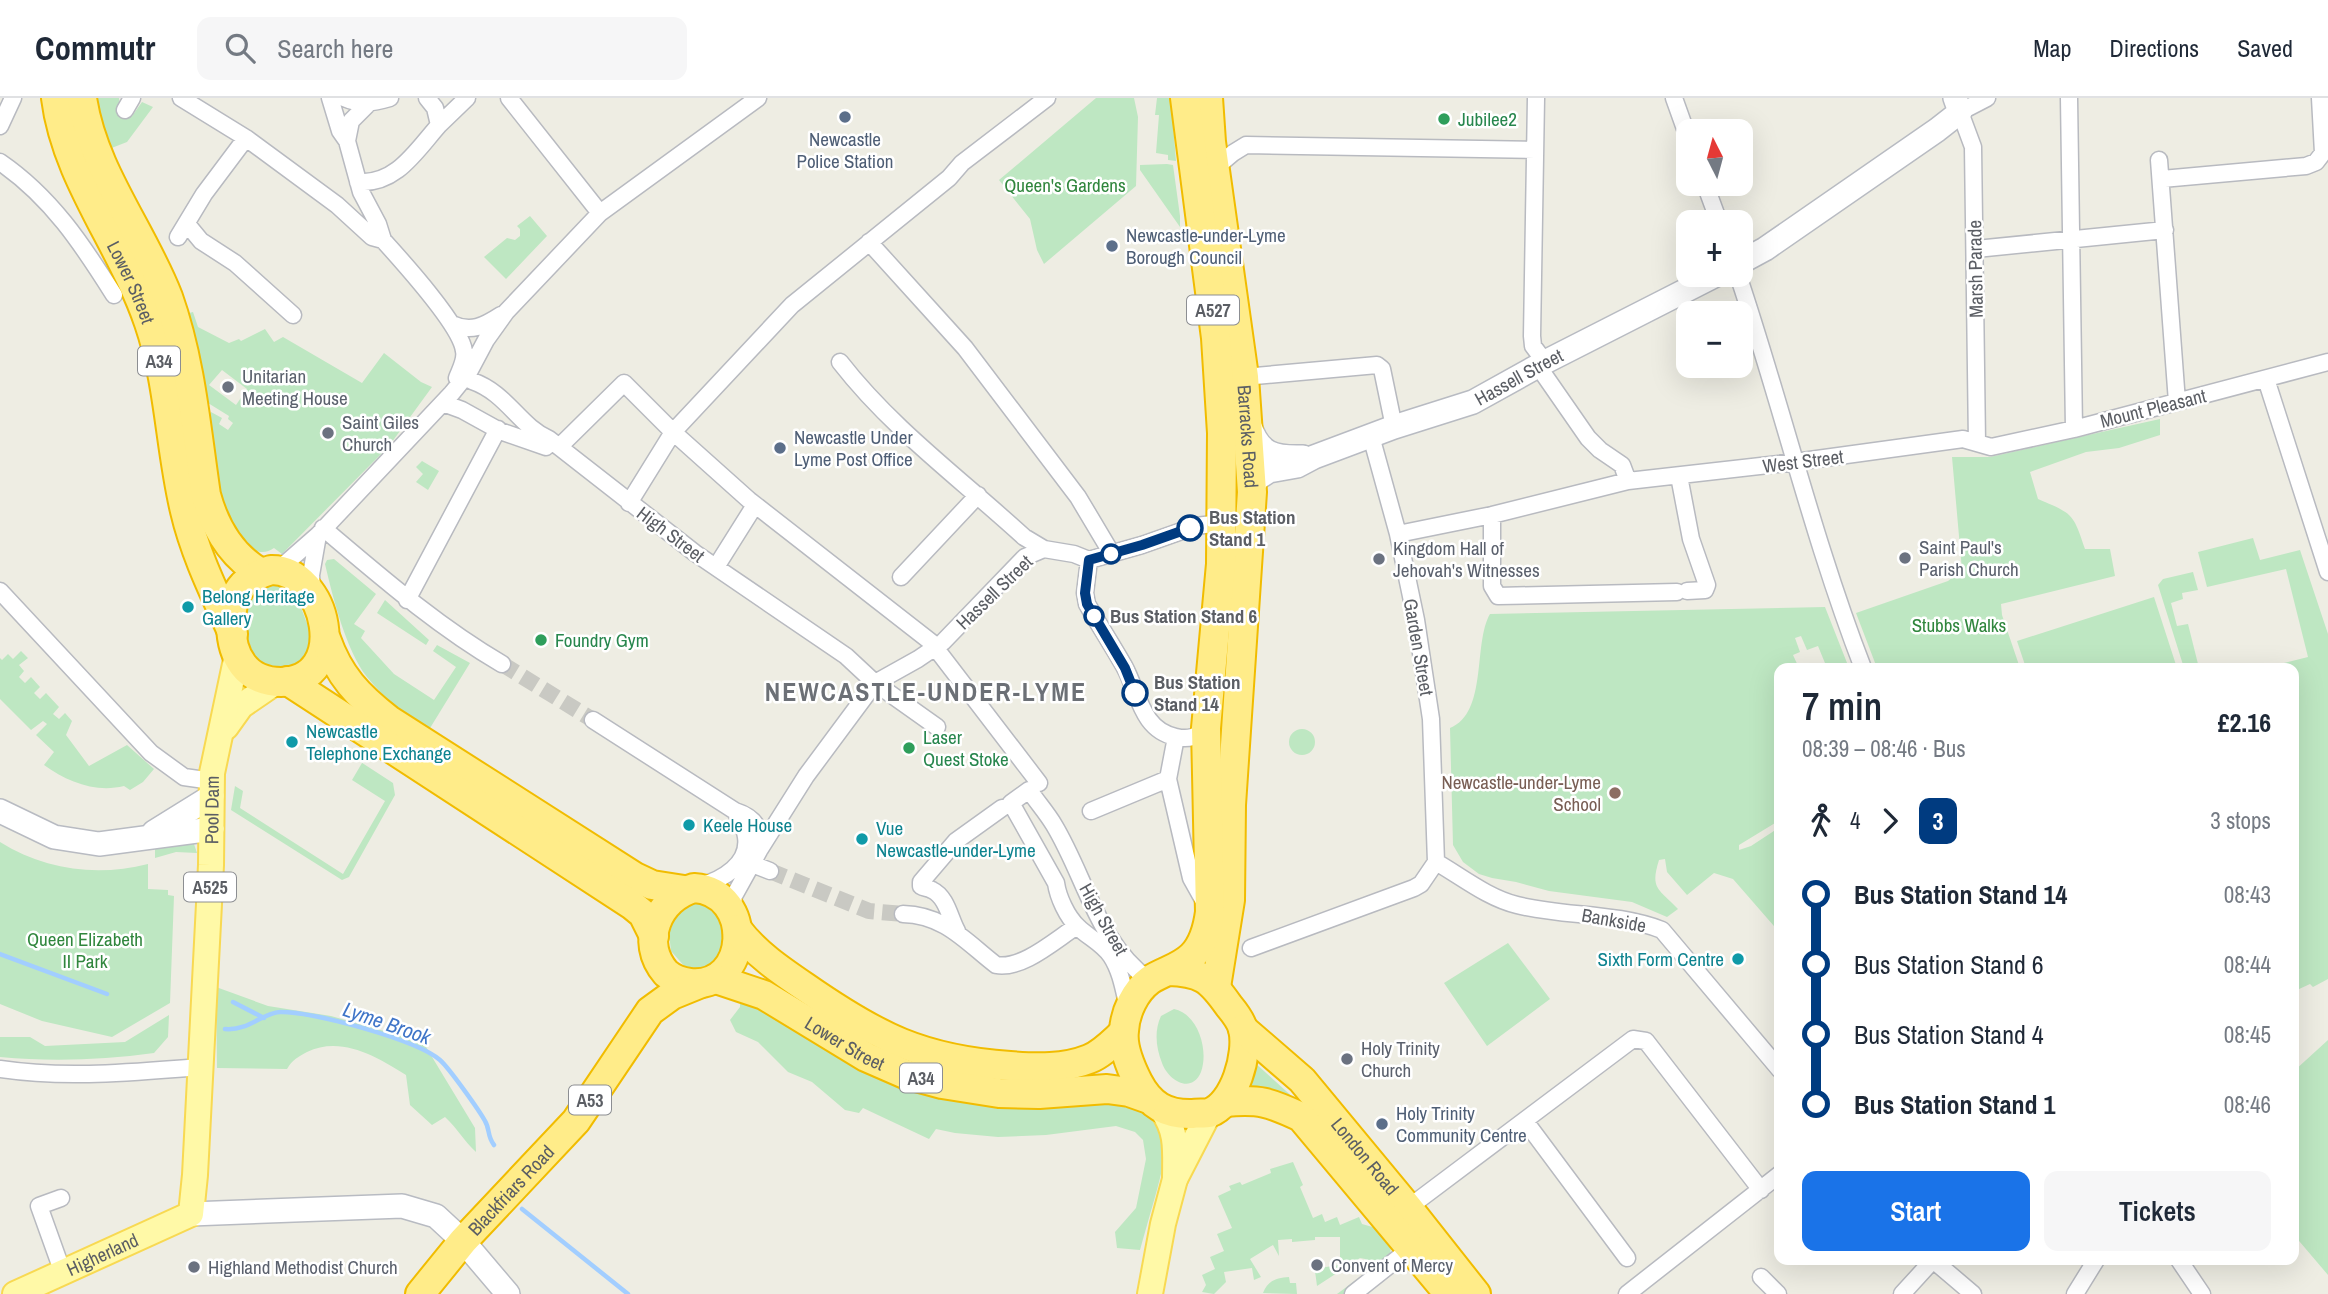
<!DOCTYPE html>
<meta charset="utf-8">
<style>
:root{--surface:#fff;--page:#f6f6f7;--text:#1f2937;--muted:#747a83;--line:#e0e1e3;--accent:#1a73e8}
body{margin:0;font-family:"Archivo Narrow",sans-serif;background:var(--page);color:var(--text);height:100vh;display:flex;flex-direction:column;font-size:26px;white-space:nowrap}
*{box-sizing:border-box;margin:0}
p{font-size:23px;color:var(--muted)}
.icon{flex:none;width:38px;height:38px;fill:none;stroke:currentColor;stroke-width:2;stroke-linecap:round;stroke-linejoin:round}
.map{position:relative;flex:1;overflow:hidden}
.drawer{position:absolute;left:1774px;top:565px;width:525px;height:602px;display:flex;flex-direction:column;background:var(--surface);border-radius:14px;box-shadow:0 7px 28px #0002}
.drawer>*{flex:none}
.badge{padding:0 14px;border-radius:10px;font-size:24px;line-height:46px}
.needle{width:46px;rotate:354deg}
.tools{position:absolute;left:1676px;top:21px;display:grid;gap:14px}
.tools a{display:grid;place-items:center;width:77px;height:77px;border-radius:14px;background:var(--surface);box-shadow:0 7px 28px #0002;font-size:35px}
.map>.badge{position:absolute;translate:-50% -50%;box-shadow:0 0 0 4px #fff}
.legs{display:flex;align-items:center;gap:10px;height:77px;padding:0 28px;font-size:23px}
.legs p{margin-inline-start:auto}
.overview{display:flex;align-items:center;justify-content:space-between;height:119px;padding:0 28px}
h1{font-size:38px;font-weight:600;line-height:52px}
.action{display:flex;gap:14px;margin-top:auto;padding:14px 28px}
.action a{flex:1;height:80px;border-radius:14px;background:var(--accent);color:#fff;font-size:28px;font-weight:600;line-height:80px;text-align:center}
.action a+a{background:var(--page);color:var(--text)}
ul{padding:0 28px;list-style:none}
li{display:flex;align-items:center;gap:24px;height:70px;font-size:26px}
li i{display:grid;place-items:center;width:10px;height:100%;margin:0 9px;background:currentColor}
li i::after{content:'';width:18px;height:18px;margin:-9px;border:5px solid;border-radius:50%;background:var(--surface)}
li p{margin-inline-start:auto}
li:first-child i{background:linear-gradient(#0000 50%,currentColor 0)}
li:last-child i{background:linear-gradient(currentColor 50%,#0000 0)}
header{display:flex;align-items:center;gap:42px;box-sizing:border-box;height:98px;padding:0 35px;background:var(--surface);border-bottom:2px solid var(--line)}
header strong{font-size:33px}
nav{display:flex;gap:38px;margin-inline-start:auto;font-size:24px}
.search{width:490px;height:63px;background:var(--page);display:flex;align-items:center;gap:18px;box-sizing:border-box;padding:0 24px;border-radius:14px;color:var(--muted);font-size:26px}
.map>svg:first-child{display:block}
</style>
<header>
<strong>Commutr</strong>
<div class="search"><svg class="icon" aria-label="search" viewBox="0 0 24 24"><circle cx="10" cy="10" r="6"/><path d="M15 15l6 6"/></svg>Search here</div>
<nav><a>Map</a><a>Directions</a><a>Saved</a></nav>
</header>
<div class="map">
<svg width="2328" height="1196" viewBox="0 0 2328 1196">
<rect width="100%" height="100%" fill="#eeede3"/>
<path fill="#bee7c2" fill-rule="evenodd" d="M97,0H119L120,11L132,18L142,4L153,9L127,44L109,51Z
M1096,0H1134L1138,19L1136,88L1044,166L1037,152L1030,121L999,82Z
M1157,0H1171L1176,63L1168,62V57L1156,55L1159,17H1155Z
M1167,66L1173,67L1180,118V129L1140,72V67Z
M530,118L547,138L506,181L484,159L507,140L515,142L520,138V131L517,128Z
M193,214L198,229L229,245L239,241L241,243L265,231L274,244L283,239L362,285L384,255L421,284L432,289L389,348L282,456L274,450C267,455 261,455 254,452C216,434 214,353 209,317L211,314L222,320L219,326L228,332L233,325L228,321L229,318L208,305L203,273L189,215ZM222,272L247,291L236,307L209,287Z
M2160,321V337L2119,350L2086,354L2030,374L2038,401C2073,416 2073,415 2085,451H2110L2115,478L2001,506L2002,517L2020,570H1877L1856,515L1948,483L1962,472L1952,359H1990Z
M422,363L439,373L428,392L416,384L423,376L416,369Z
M2253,440L2260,462L2300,452L2328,536V881L2313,889L2310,886L2297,892L2294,885V570H2263L2308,559L2286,471L2207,489L2198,454Z
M334,461L376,496L354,526L365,533L361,540L394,576L434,602L456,569L433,553L437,547L470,565L427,635C406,618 385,601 367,579C346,552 333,500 325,466L327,462Z
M2193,474L2198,492L2182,495L2183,501L2171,505L2177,528L2188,526L2199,570H2184L2158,487L2163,481Z
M277,484L297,499L311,536L312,544L303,564L286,573L259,566C244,541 240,514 256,489Z
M2154,499L2177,570H2026L2017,543Z
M385,502L429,542L426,547L377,515Z
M1825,509L1849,570H1827L1818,548L1807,552L1801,538L1795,540L1800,554L1793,557L1799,570H1780V722L1739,747V752L1751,748L1780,729V835L1733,781L1714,775L1687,797L1667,774L1665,761L1659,762C1650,791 1658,790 1678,811L1667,819L1632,804L1549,793L1516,784L1492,780L1479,776L1463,764L1453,747L1450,630C1488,615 1473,545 1490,516Z
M21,553L28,560L19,567L24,573L19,579L25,585L31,579L40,589L34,595L40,601L46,595L59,609L53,616L59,621L65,615L72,623L66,637L89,668L127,647L154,671L143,684L130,692L124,688C96,695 67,684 44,667L54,654L36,637L47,626L43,623L31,632L0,601V560L2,562L8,556L13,561Z
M1289 644a13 13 0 1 1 26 0a13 13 0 1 1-26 0Z
M310,631L393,685L395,697L349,779L342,782L231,712L235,688L243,693L240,710L343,776L385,703L352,682L362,665Z
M182,743L194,746L197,755L176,754L155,760V751Z
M0,744C45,772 97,779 148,766V791L168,792V797L174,798L170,905L112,939L42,923L0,906Z
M704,803L724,820V856L704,873L686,870L671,853L668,827L687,804Z
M1508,845L1550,901L1487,948L1444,885Z
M216,889L268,908L331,918L423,944L475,1030L476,1054C464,1043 457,1030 445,1019L432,1027L410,1007L406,977C378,959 341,937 307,954C298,959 292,962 287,971L217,970Z
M740,898L1139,1010C1173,1035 1165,1063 1155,1099C1150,1116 1145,1134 1140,1152L1117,1150L1115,1134L1136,1110L1146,1061L1143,1042L1135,1034L1116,1028L1046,1037L998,1039L955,1035L936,1031L929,1041L863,1010L859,1015L845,1012L812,984L788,974L758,944L736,934L730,922L740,909Z
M1174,911C1198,916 1209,952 1201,974C1191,997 1168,982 1162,965C1156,950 1154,933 1161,918Z
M169,917L168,939L154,955C102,962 52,964 0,959V939H30L45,948L125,944Z
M2328,942V1177L2294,1137V973Z
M1254,964L1296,1002L1245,993Z
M1293,1064L1303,1087L1300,1089L1313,1120L1322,1116L1325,1124L1337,1119L1340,1127L1359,1119L1362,1126L1376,1130L1391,1150L1389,1161L1345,1196H1337L1368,1173L1369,1167L1365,1161L1360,1160L1317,1188L1315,1173L1319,1172V1170L1340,1167V1139H1315V1142L1292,1144V1141L1278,1142L1279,1158L1273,1147L1250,1161L1261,1179L1254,1182L1252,1170L1224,1174L1226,1184L1214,1196L1202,1194L1206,1187L1202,1177L1215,1171L1210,1159L1224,1153L1217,1136L1232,1130L1218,1098L1231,1092L1229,1088L1240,1084L1242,1087L1271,1075L1270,1071Z
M1289,1179L1290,1185H1296L1297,1196L1263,1195C1268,1182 1277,1180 1289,1179Z"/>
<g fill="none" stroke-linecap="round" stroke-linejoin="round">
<path stroke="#a2ceff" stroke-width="4.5" d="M0,856L107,896
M233,904L264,920
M225,931C249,933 262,915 280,914C312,913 417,942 440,962C449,970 479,1012 485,1023C490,1031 487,1038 494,1047
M522,1111L628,1196"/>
<path stroke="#c9c9c3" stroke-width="16" stroke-dasharray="16 8" stroke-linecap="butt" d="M502,566L593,622
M770,773L869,813L903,816"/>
<g stroke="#b8bac0" stroke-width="19">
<path id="street" d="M181,0L246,40L337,107L372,139L383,142
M330,0L340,33L347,43L361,94L378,126L383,142C402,163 461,228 464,253C466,262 460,272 457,280
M344,0C359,7 373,5 390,0
M509,0L600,115
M1536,0L1532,238L1533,248L1545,264
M1674,0L1689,42
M2069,0L2074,331
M125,12L132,0
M439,27L467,0
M0,28L13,0
M347,43L351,23L369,5
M2159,62L2177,304
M0,64C51,99 82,146 114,197
M1214,71L1233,55L1246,47L1535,52
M2162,81L2306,68L2316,64L2323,55L2320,0
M358,84C396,87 416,53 439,27L435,10L427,0
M1705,86L1719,124
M187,126L201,143L235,165L293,217
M178,139L204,96L246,40
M869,144L965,250L1078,399L1112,456
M1976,151L2165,132
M1738,177C1782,308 1813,441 1863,570
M452,226C471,235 484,228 501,217
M840,264C892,331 962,382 1024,439L1044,451
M1538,268L1588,340L1600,352L1622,367L1628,383
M1244,279L1377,267L1382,271L1394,329
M2266,281L2328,474
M472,283C507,295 519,328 549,341L695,455L846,558L875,585L937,629
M443,305L462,312L500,333L546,349
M1977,345L1973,49L1960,14L1987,0
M559,349L624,285L673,334L749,402L931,544L1039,685
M1679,378L1691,441L1707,487L1705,492L1687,493
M629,405L673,334L792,207L949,80L962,65L1047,0
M1492,417V488L1498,498L1677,494
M323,430C381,479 437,528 502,566
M1398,436L1492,417L1628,383L1795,364L1963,341L1991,349L2074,331L2328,264
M1089,462L1085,495L1087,506C1099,527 1112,547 1124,568C1139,595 1141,632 1176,639C1189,642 1197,639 1206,630
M716,469L755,407
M278,472L318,437L452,295L469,274L486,242L506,214L600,115L758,0
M901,479L978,397
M0,493L151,655L184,679L212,683
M312,493L311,477L318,437
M407,502L498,331
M593,622L735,713C754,719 763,730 760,751
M1176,639L1168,681L1191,780L1205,805
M1091,713L1168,681
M1436,764C1462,779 1488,800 1517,807C1565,819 1615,814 1662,832L1780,972
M752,766L770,773
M700,788C722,782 750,766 746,739C745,730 739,721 735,713
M732,813L734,798L760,751L806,678L875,585L918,561L943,544L1025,459L1044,451L1074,456L1089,462L1142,447L1196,428L1221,425
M903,816C945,817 966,844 996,867C1022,872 1055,842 1077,828
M957,833C950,821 947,799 932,792C929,790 924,790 921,788V784L956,743L1002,710
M1251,850L1414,790L1421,786L1436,764L1431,621L1416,522L1398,436L1371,338
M1128,910C1124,893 1121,873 1111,858C1102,845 1088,839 1078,829C1067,819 1058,799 1056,785L1011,705L1029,692C1037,704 1047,715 1054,727C1086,780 1097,845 1150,883
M0,971C67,981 133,974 200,969
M1525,1023L1627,1160
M61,1100L39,1108L63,1175
M1408,1110L1633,941L1646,943L1761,1092
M1933,1162L1973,1196
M2179,1162L2202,1196
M1761,1179L1778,1196
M1353,1196L1411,1150
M1627,1196L1780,1076
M1902,1196L1933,1162
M2075,1196L2096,1162"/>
</g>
<g stroke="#b8bbc2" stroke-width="26">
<g id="secondary">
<path d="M1741,164L1765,151L1937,32L1960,14L1955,0"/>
<path d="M1249,326C1259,356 1273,360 1303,359"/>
<path id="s1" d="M1252,389L1258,380L1269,373L1297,368L1314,359L1394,329L1473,304L1545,264L1716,177"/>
<path d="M0,713L54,739L99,746L212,731"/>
<path d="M154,734L212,698"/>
<path d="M191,1116L402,1108L436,1118L463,1143L508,1196"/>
</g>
</g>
<g stroke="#f8d952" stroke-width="28">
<g id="primary">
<path d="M226,629L241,608L276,584"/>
<path d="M1162,1012C1178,1035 1175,1053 1175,1081"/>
<path id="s2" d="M15,1196L191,1116L195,1077L211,767L212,675L237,557"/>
<path d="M1150,1196L1163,1126L1175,1081L1209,1015"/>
</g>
</g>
<g stroke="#f1bc00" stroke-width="32">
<g id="highway">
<path id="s3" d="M56,0C66,81 123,148 149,225C170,286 170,351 185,413C195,456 215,496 233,536"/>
<path d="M82,0C93,73 142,132 168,199C191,264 196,330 206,397C215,430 231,458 261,475"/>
<path id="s4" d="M1208,0L1211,44L1244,279L1252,394L1231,707L1230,802L1216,889"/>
<path d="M271,472C327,471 352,582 281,584C267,584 252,579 243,567C228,548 226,505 243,487C251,479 261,475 271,472Z"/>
<path d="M326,541C339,578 358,598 389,622L635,779L652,787L684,792"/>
<path d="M288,583L632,807L643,816L654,838"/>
<path d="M694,790C755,794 750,891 690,885C681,884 673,881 666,875C639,844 658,800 694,790Z"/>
<path d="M737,831C755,855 780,872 805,889C877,939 922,962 1010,968C1037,970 1064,971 1089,961C1102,956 1113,944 1123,935"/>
<path d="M1168,873C1202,874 1210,881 1229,908C1234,914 1241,923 1243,931C1249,955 1235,1006 1209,1015C1204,1016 1197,1015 1193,1016C1166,1017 1150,1007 1138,984C1131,970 1122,948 1124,933C1125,914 1135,893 1150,882C1164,873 1180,870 1192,858C1203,847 1208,829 1210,814L1206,630L1221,466L1222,335L1216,240L1185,0"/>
<path id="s5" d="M716,881L764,897L866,959L905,976L942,986L999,995L1039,996L1107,991L1129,994L1146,1000"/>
<path id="s6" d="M1243,931L1302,982L1408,1110L1476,1196"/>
<path d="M1225,1004C1260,1001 1269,1004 1301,1019L1449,1196"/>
<path id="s7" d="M420,1196L463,1143L576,1023L650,913L672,897L699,886"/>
</g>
</g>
<use href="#street" stroke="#fff" stroke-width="16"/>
<use href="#secondary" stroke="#fff" stroke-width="23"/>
<use href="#primary" stroke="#fff9a7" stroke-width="24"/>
<use href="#highway" stroke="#ffec89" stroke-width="28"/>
</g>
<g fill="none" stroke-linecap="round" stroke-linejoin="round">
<g stroke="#fff" stroke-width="16">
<path id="line-1" d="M1135,595L1125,570L1087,506L1085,495L1089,462L1142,447L1190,430"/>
</g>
<use href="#line-1" stroke="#003b80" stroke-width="10"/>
</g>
<g fill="#5c6f8a" stroke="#fff" stroke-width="2.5">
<circle cx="845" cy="19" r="7"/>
<circle cx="1112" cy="148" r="7"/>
<circle cx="780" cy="350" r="7"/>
<circle cx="1382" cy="1026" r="7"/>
</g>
<g fill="#2e9e5b" stroke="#fff" stroke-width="2.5">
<circle cx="1444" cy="21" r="7"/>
<circle cx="541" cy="542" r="7"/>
<circle cx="909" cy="650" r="7"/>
</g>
<g fill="#6b7280" stroke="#fff" stroke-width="2.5">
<circle cx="228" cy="289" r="7"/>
<circle cx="328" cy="335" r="7"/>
<circle cx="1905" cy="460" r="7"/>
<circle cx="1379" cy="461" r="7"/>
<circle cx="1347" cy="961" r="7"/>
<circle cx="1317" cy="1167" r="7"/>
<circle cx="194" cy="1169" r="7"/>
</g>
<g fill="#fff" stroke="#003b80" stroke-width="3.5">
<circle cx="1190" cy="430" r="12"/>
<circle cx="1111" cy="456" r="9"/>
<circle cx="1094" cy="518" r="9"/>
<circle cx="1135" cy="595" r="12"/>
</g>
<g fill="#0f9aa8" stroke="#fff" stroke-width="2.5">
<circle cx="188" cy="509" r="7"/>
<circle cx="292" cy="644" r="7"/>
<circle cx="689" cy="727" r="7"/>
<circle cx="862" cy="741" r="7"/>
<circle cx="1738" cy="861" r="7"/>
</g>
<circle fill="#8d6e63" stroke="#fff" stroke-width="2.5" cx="1615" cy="695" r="7"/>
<g text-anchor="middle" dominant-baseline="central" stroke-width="5" stroke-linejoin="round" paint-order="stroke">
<g fill="#fff" stroke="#8c8e92" stroke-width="2">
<rect x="1187" y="197.5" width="52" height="29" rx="5"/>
<rect x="138" y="248.5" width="42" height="29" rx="5"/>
<rect x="184" y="774.5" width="52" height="29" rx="5"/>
<rect x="900" y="965.5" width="42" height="29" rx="5"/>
<rect x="569" y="987.5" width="42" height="29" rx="5"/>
</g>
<g font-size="18" font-weight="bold" fill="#5b5e64">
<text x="1213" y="212">A527</text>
<text x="159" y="263">A34</text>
<text x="210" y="789">A525</text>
<text x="921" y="980">A34</text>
<text x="590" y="1002">A53</text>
</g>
<g font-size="19" fill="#27864d" stroke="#fff" text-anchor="start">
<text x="1458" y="21">Jubilee2</text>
<text x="555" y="542">Foundry Gym</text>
<text x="923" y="639">Laser<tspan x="923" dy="22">Quest Stoke</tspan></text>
</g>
<g font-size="19" fill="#4e5e75" stroke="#fff" text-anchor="start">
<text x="845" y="41" text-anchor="middle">Newcastle<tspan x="845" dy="22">Police Station</tspan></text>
<text x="1126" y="137">Newcastle-under-Lyme<tspan x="1126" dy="22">Borough Council</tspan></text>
<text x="794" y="339">Newcastle Under<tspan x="794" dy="22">Lyme Post Office</tspan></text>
<text x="1396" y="1015">Holy Trinity<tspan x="1396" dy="22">Community Centre</tspan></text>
</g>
<g font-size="19" fill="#30863d" stroke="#fff">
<text x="1065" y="87">Queen's Gardens</text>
<text x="1959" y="527">Stubbs Walks</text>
<text x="85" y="841">Queen Elizabeth<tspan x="85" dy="22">II Park</tspan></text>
</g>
<g font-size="19" fill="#5b5e64" stroke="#fff">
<text transform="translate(1975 171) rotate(-91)">Marsh Parade</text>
<text stroke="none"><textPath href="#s3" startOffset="200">Lower Street</textPath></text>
<text stroke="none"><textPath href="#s1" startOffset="292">Hassell Street</textPath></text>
<text transform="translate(2153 310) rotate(-14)">Mount Pleasant</text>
<text stroke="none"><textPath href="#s4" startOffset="341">Barracks Road</textPath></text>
<text transform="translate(1803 363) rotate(-7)">West Street</text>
<text transform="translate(671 436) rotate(37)">High Street</text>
<text transform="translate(994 494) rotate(-44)">Hassell Street</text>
<text transform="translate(1419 549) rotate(80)">Garden Street</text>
<text stroke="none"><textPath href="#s2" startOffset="598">Pool Dam</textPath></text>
<text transform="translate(1104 821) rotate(61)">High Street</text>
<text transform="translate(1614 822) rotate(10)">Bankside</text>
<text stroke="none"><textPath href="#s5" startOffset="145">Lower Street</textPath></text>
<text stroke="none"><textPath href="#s6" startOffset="177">London Road</textPath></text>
<text stroke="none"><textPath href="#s7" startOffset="138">Blackfriars Road</textPath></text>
<text stroke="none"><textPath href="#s2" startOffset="96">Higherland</textPath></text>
</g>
<g font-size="19" fill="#5b616d" stroke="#fff" text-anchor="start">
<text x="242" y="278">Unitarian<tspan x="242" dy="22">Meeting House</tspan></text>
<text x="342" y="324">Saint Giles<tspan x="342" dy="22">Church</tspan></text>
<text x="1919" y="449">Saint Paul's<tspan x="1919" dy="22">Parish Church</tspan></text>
<text x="1393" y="450">Kingdom Hall of<tspan x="1393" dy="22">Jehovah's Witnesses</tspan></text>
<text x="1361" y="950">Holy Trinity<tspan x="1361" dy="22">Church</tspan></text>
<text x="1331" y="1167">Convent of Mercy</text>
<text x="208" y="1169">Highland Methodist Church</text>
</g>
<g font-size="19" font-weight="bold" fill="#5b5e64" stroke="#fff" text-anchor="start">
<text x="1209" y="419">Bus Station<tspan x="1209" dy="22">Stand 1</tspan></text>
<text x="1110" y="518">Bus Station Stand 6</text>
<text x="1154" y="584">Bus Station<tspan x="1154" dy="22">Stand 14</tspan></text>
</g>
<g font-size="19" fill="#0d838f" stroke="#fff" text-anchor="start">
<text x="202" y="498">Belong Heritage<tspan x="202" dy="22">Gallery</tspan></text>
<text x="306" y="633">Newcastle<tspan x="306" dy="22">Telephone Exchange</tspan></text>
<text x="703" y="727">Keele House</text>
<text x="876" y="730">Vue<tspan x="876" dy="22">Newcastle-under-Lyme</tspan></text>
<text x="1724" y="861" text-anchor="end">Sixth Form Centre</text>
</g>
<g font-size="19" fill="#785e54" stroke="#fff" text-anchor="end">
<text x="1601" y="684">Newcastle-under-Lyme<tspan x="1601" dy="22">School</tspan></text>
</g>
<g font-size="21" font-style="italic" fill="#3f75c8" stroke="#fff">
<text transform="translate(387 925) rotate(19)">Lyme Brook</text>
</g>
<g font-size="26" font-weight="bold" letter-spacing="2" fill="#6c7076" stroke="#fff">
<text x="926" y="593">NEWCASTLE-UNDER-LYME</text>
</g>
</g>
</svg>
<div class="tools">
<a><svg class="needle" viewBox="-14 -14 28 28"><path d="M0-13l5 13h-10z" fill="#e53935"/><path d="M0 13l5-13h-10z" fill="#747a83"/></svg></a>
<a>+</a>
<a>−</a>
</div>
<section class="drawer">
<div class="overview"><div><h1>7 min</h1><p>08:39 – 08:46 · Bus</p></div><b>£2.16</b></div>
<div class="legs"><svg class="icon" aria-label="walk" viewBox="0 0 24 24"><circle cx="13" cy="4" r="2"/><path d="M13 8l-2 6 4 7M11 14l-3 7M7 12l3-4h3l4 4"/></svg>4<svg class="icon" aria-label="forward" viewBox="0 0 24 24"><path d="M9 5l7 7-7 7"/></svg><b class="badge" style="background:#003b80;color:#fff">3</b><p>3 stops</p></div>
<ul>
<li><i style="color:#003b80"></i><b>Bus Station Stand 14</b><p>08:43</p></li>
<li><i style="color:#003b80"></i><span>Bus Station Stand 6</span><p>08:44</p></li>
<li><i style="color:#003b80"></i><span>Bus Station Stand 4</span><p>08:45</p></li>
<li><i style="color:#003b80"></i><b>Bus Station Stand 1</b><p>08:46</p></li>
</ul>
<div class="action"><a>Start</a><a>Tickets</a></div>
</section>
</div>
